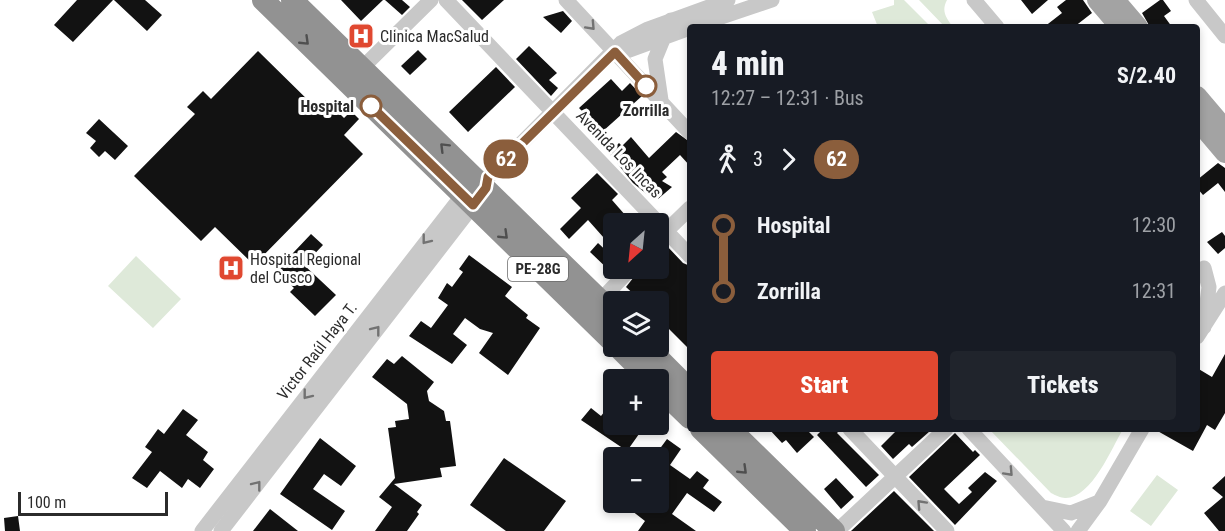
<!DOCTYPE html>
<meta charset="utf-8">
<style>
:root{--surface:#171b24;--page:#20242c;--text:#f1f3f6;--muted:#9ea1a6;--accent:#e04830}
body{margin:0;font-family:"Roboto Condensed",sans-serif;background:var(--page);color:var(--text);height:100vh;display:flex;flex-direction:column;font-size:22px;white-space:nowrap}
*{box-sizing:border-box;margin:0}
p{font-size:20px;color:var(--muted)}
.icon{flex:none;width:33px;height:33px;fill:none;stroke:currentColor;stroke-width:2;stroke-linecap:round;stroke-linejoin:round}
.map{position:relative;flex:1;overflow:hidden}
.drawer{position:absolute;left:687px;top:24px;width:513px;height:408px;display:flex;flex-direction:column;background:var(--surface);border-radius:6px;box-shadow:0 3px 9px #0003}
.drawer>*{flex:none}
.badge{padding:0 12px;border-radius:20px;font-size:21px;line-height:39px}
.needle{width:39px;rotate:207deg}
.controls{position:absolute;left:603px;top:213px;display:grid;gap:12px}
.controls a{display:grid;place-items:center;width:66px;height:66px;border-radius:6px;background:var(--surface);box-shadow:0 3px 9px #0003;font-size:30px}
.scale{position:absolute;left:18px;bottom:15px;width:150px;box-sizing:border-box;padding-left:6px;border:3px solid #2b2b2b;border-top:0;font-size:16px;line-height:21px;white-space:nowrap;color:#2b2b2b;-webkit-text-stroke:4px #fff;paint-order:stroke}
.map>.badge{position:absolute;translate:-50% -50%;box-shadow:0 0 0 3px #fff}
.legs{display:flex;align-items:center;gap:9px;height:66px;padding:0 24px;font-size:20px}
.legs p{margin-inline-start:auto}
.head{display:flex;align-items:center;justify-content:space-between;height:102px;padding:0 24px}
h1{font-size:33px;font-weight:800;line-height:45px}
.action{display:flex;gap:12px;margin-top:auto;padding:12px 24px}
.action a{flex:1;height:69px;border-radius:6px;background:var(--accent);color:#fff;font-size:24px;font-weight:800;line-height:69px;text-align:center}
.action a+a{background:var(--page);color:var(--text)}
ul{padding:0 24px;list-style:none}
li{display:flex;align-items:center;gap:21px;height:66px;font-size:22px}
li i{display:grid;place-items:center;width:9px;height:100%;margin:0 8px;background:currentColor}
li i::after{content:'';width:15px;height:15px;margin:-8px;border:4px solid;border-radius:50%;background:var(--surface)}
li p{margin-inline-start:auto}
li:first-child i{background:linear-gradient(#0000 50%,currentColor 0)}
li:last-child i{background:linear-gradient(currentColor 50%,#0000 0)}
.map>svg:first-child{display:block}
</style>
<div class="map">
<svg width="1225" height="531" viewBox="0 0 1225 531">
<rect width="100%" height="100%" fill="#fff"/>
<path fill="#dee9d9" d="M894,0H904L931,27H878L872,12L894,5Z
M919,0H947C941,11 946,18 953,27H945Z
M136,256L181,299L153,328L108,286Z
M989,429H1123C1112,448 1091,499 1065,498C1061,498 1055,495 1051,493Z
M1157,475L1178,490L1151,526L1130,511Z"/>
<path fill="#121212" d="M77,0H113L73,42L54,25Z
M114,0H145L162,15L147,31Z
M341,0H383L361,21Z
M385,0H402L410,7L402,15Z
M462,0H504L482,20Z
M1021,0H1048L1032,14Z
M1066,0H1083L1092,13L1074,27H1044L1062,13L1057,7Z
M1160,0H1163L1171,11L1164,16L1172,27H1150L1142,13Z
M563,11L572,21L561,33L543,17Z
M529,46L557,73L549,80L558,88L551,96L516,59Z
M418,50L427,59L410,75L401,66Z
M258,51L317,109L326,100L344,118L351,111L359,119L344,135L363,154L254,265L215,227L201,241L134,176L195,114L187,107L203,91L211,99Z
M496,67L515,87L468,132L449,112Z
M611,79L622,91L630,83L642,96L602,132L579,108Z
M99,119L128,146L115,160L105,151L99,157L90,148L96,141L86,133Z
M676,132L690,142V166L680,155L662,172L667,177L662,181L672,187L658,199L651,192L648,195L633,183L609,153L619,143L622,146L631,137L649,158Z
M1218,163L1225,168V192L1218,183L1203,195L1197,188V180Z
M597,173L618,194L612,200L626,216L618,224H614V229L604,238L588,220L569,239L560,229L581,208L571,198Z
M1222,232L1225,236V248L1218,254L1207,242Z
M311,234L323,245L304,265L336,295L315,316L290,292L294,288L276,271Z
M598,243L614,258V268H617L612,273L590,252Z
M666,245L683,263L690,266V350L658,318V302H642L626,287L641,268H658V249Z
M469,255L512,287L505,296L528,315L526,318L540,328L508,375L479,353L493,333L480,329L465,318L453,334L467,345L452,364L409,336L421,321L431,328L448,305L438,298L447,283L452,287L463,272L459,269Z
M1225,354V413L1215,430L1207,425L1193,451L1154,429H1197V368L1212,377Z
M402,356L434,382L427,391L429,401L444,411L446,421H450L456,466L440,468L442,477L394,484L422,505L417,512L419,514L407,531H375L392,507L379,497L395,478L388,428L396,427L395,421L409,419L407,404L372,377L387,359L394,364Z
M614,400V424H637L639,434L627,451L581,420L591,408L601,416Z
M183,409L198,420L186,435L208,452L203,460L214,469L200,488L188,479L182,488L160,471L147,488L132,478L152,452L145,447L158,429L164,434Z
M769,429H806L814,437L797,453L786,440L782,443Z
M823,429H841L837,433L879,475L866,487L817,435Z
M898,429H928L930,431L912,447L909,444L893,459L881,446Z
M955,433L973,452L975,450L980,455L944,489L959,504L972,492L968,488L985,472L997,481L955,525L909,477Z
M320,438L356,466L341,486L324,474L313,489L345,511L332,530L280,494Z
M667,439L681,449L670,465L690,479L697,471L709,480L703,488L722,502L714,512L687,493L672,514L696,531H638L645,521L627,507L630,502H658V458H653Z
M504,458L566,501L544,531H506L470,505Z
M1225,476V531H1219L1204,513L1223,497L1212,488Z
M836,478L854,497L841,509L824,489Z
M894,491L934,531H851Z
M270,509L298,531H253Z
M18,516L20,531H5L4,518Z"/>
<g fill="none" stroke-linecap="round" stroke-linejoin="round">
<path stroke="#c8c8c8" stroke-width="15" d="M446,0L690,256
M566,0L690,133
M974,0L997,27
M1196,0L1225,36
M692,27L772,0
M615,52L627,51L690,28
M363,67L431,0
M661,100L655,59L671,20
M488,177L621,43L648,29L728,0
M658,239L690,208
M1204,268L1209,287L1204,327
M600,301L631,268
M1197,337L1225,293
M850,429L947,531
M969,429L1064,531
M1042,507L1071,513L1099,502
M202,531L468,188
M221,531L478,199
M837,531L946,429
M1078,531L1100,501L1142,429"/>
<path stroke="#a3a3a3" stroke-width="20" d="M1097,0L1120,27
M1115,0L1138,27
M1197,96L1225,129
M1197,120L1225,153"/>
<path stroke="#929292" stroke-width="22" d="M263,0L614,343
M292,0L614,314
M617,346L651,380
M646,346L690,390
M658,387L690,418
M701,429L805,531
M730,429L834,531"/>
</g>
<defs><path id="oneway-chevron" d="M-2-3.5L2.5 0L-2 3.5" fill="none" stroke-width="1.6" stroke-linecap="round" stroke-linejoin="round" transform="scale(1.5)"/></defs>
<g stroke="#727272">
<use href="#oneway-chevron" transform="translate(591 26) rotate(47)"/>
<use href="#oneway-chevron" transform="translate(426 240) rotate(128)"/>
<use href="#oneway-chevron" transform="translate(376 330) rotate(-52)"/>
<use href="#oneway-chevron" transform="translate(307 395) rotate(128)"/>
<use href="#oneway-chevron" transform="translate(1009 472) rotate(47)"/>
<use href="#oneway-chevron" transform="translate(257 485) rotate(-52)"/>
<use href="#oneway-chevron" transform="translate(921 504) rotate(-133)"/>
</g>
<g stroke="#4f4f4f">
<use href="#oneway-chevron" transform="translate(305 41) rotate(44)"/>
<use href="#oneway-chevron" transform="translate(444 147) rotate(-135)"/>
<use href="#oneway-chevron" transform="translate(504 235) rotate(44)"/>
<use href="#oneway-chevron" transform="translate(743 470) rotate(44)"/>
</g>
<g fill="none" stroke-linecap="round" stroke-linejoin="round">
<g stroke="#fff" stroke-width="14">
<path id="line-1" d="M371,106L473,205L486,188L488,177L615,52L646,86"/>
</g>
<use href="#line-1" stroke="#8b5e3c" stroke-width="9"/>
</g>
<defs>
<g id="hospital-square" transform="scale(1.35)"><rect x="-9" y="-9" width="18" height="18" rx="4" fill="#e04830" stroke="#fff"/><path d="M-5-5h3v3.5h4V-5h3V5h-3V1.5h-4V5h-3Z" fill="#fff"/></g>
</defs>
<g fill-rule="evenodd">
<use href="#hospital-square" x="361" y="36"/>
<use href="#hospital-square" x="231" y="268"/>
</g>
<g fill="#fff" stroke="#8b5e3c" stroke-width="3">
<circle cx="646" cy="86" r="10"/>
<circle cx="371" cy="106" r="10"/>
</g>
<g text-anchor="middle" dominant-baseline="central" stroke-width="6" stroke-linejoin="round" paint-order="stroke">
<rect fill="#fff" stroke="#6b6b6b" stroke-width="1.5" x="508" y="257" width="60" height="24" rx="4.5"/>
<g font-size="15" font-weight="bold" fill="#2b2b2b">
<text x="538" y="269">PE-28G</text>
</g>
<g font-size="16" fill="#2b2b2b" stroke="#fff" text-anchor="start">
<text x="380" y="36">Clinica MacSalud</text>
<text x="250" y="259">Hospital Regional<tspan x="250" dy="18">del Cusco</tspan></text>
</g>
<g font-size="16" font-weight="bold" fill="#2b2b2b" stroke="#fff" text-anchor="end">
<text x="354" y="106">Hospital</text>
<text x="646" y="110" text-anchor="middle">Zorrilla</text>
</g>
<g font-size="16" fill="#2b2b2b" stroke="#fff">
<text transform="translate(619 154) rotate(46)">Avenida Los Incas</text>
<text transform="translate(317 351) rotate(-52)">Victor Raúl Haya T.</text>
</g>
</g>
</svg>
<div class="controls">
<a><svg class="needle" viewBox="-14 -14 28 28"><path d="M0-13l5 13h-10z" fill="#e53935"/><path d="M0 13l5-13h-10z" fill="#9ea1a6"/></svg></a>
<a><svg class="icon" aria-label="layers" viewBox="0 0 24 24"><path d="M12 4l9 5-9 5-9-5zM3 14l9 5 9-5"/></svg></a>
<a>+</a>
<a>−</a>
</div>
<div class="scale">100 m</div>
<b class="badge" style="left:506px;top:159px;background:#8b5e3c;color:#fff">62</b>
<section class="drawer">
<div class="head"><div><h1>4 min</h1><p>12:27 – 12:31 · Bus</p></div><b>S/2.40</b></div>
<div class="legs"><svg class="icon" aria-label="walk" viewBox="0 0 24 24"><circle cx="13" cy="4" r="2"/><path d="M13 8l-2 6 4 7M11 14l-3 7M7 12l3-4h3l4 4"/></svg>3<svg class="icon" aria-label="forward" viewBox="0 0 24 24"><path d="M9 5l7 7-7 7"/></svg><b class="badge" style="background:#8b5e3c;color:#fff">62</b></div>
<ul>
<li><i style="color:#8b5e3c"></i><b>Hospital</b><p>12:30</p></li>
<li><i style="color:#8b5e3c"></i><b>Zorrilla</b><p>12:31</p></li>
</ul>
<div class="action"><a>Start</a><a>Tickets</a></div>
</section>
</div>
